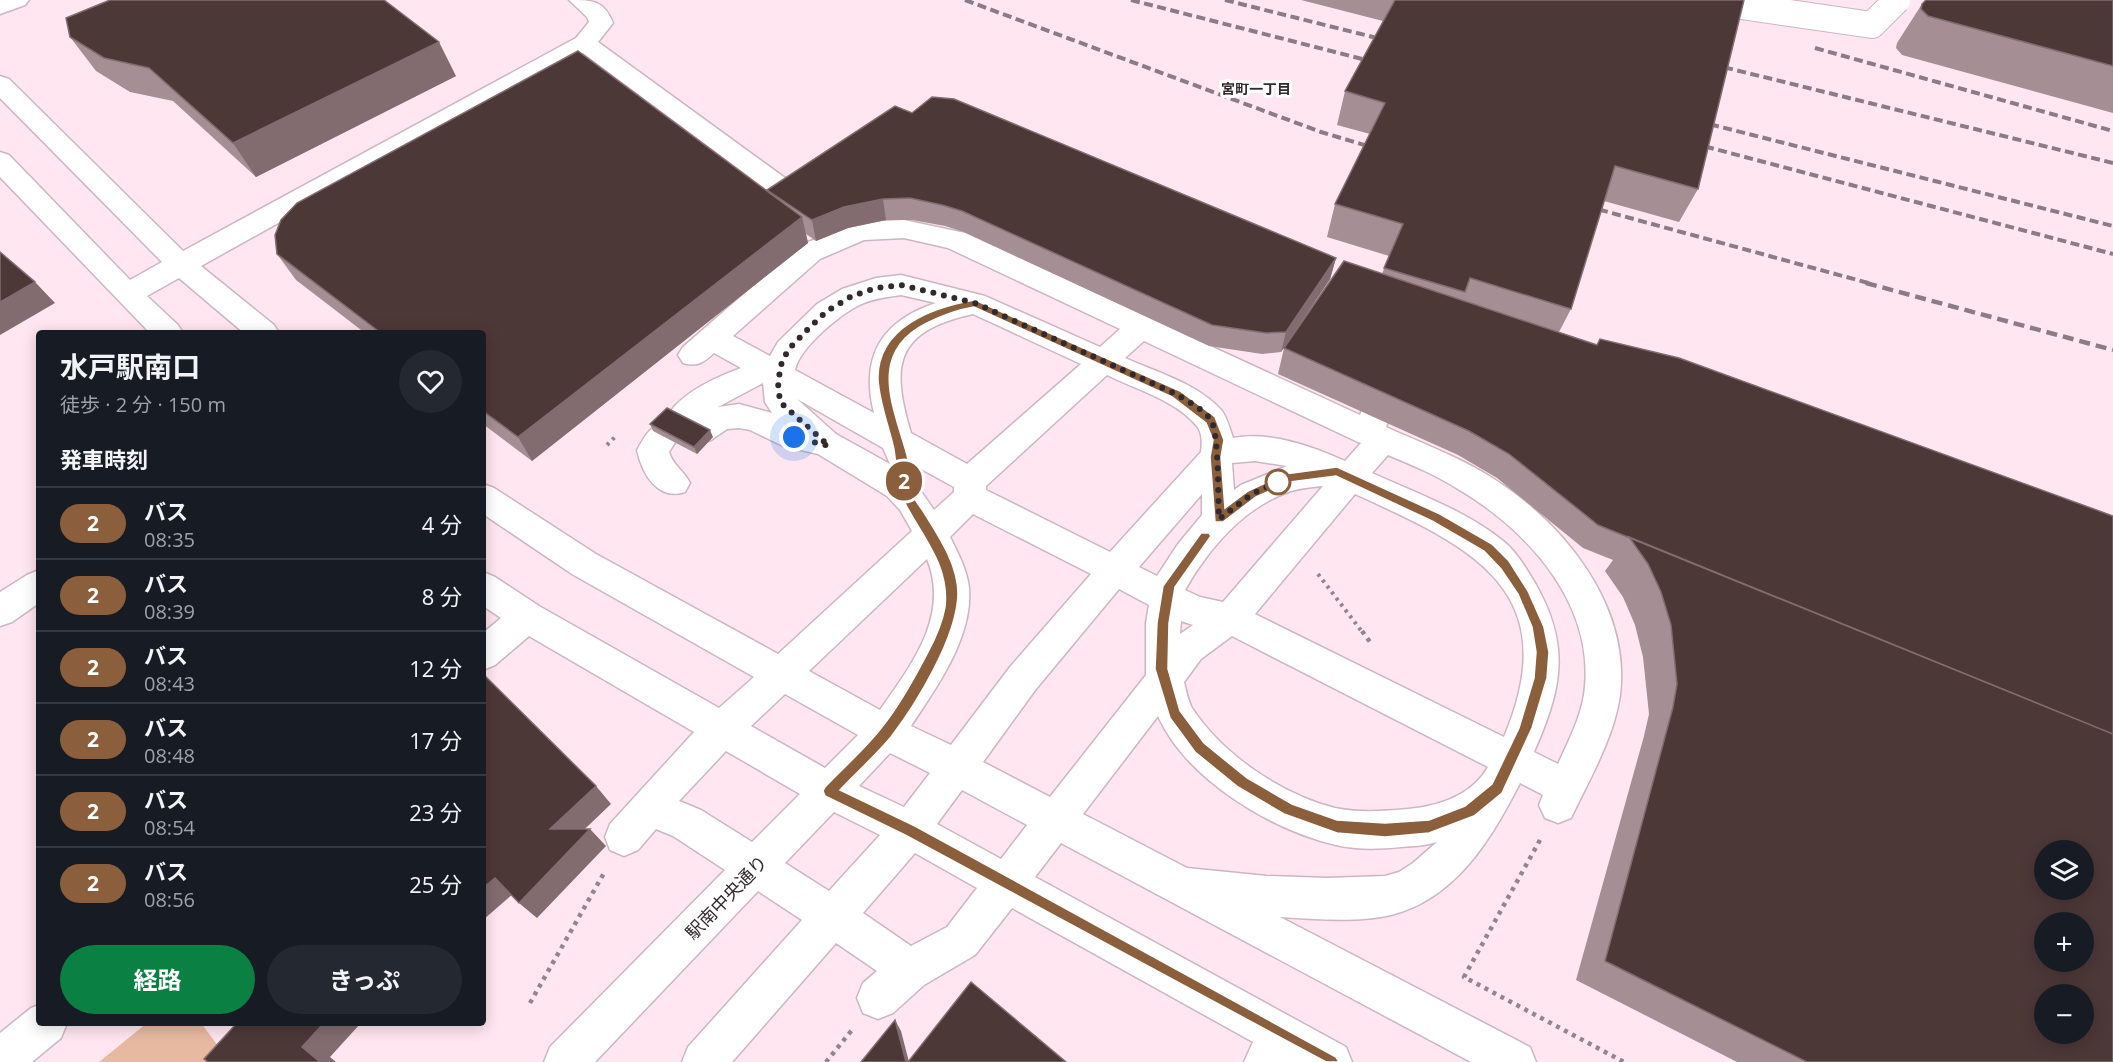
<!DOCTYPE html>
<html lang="ja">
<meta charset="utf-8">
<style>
:root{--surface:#171b24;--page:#242831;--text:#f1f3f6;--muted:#9ea1a6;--line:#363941;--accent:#0b8043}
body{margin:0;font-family:"Open Sans","Noto Sans JP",sans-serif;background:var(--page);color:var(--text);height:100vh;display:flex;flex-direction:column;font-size:22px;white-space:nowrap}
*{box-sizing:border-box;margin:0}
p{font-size:20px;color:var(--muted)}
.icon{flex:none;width:33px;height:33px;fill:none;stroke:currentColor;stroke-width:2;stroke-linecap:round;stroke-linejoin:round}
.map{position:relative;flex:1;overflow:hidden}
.sheet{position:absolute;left:36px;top:330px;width:450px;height:696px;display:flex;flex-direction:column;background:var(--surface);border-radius:6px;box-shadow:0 3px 15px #0003}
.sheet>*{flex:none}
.badge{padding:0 12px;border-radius:20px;font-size:21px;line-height:39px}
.controls{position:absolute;left:2034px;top:840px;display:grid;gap:12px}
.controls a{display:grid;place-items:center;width:60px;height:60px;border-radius:50%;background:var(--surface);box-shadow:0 3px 15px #0003;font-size:30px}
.you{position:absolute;width:30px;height:30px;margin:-15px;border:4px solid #fff;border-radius:50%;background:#1a73e8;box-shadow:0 0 0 9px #1a73e833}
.map>.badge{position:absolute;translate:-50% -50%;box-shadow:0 0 0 3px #fff}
h2{padding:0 24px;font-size:22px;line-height:54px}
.round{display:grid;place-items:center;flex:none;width:63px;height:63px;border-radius:32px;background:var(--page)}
.summary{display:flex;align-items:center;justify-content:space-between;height:102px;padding:0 24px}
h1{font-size:28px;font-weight:700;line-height:45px}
.button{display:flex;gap:12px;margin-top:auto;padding:12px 24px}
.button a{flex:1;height:69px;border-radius:36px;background:var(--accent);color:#fff;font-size:24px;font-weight:700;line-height:69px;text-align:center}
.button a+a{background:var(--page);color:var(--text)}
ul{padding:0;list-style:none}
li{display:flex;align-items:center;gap:18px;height:72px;padding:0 24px;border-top:2px solid var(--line)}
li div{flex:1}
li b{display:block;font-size:22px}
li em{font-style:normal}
li .badge{min-width:66px;font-weight:700;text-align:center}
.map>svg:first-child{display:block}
</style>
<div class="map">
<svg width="2113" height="1062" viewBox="0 0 2113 1062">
<rect width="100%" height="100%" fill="#ffe6f1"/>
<path fill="#e7b9a1" d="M147,1023H201L230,1062H99Z"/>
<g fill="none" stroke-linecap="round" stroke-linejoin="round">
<g stroke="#cdb6c0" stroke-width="3">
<path id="minor" d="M0,0H29L25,5L0,14Z
M569,0C592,0 604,0 613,23L598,42L803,191L807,197L803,203L794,206L785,203L583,53L201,266L274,325L279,333H244L179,278L147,296L178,325L183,333H150L0,177V152L9,155L130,280L162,262L0,98V76L9,79L183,251L576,38L589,22L587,17Z
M904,220L965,233L1360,415L1370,390L1381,386L1392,390L1396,398L1386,427C1421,443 1457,456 1489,476C1562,521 1631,604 1620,695C1614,738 1589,780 1571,818L1558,823L1545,818L1539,805L1543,795L1520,783C1492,838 1456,899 1391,915C1357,923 1315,919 1280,917L1530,1047L1536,1062H1471L1061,843L1035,877L1346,1047L1352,1062H1244L1253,1042L1012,908L975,955L924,985L893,1013L878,1019L863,1013L857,998L863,983L877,971L836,943L732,1062H682L688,1047L802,920L758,891L595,1062H544L550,1047L725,870L673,836L656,829L638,850L624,856L610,850L605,837L610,824L694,732L529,636L495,665L483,670V633L501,618L483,606V572L495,577L539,606L719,708L754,677L572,574L483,514V484L494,488L596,554L778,654L912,531L900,510L887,496L818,454L783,446L750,430L739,428L727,429L711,440L700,443L689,440L685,430L676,431L679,436L669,452C672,464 684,471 690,483L685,492C658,501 642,474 637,450C644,438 651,422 667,425L665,420C678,394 714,378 741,368L714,353C703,363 697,367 683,363L678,355L683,347L800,245L861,222ZM904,238L948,248L1120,329L1100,347L985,296L901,275L876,278L842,289L817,304L778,342L770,356L733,336L820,259L864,240ZM901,295L936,303C881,321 860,357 874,413L795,370C799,348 843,311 864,303C876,298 888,297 901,295ZM973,314L1081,364L967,464L911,433C890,364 896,331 973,314ZM1144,341L1358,442L1361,443L1345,461C1311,446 1270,431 1233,438C1230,429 1227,418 1222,411C1199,384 1156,372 1125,358ZM1107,375C1135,389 1175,400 1196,425C1203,433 1202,443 1201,452L1110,552L986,490V486ZM763,383L765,402L772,413L739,404L718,407ZM797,399L883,448L890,464L836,434ZM1388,455C1412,465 1436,475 1458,489C1529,531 1597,606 1584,695C1580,719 1568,742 1558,764L1534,752C1562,688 1571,646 1535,583C1526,568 1516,551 1502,540C1464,510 1416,493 1372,473ZM1255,461L1287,466L1241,485L1234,490L1232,463ZM890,464L901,468L912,464L954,487V492L934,510L916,484ZM1323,486L1223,602L1200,597L1185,590C1209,548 1244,507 1291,491C1301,488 1313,487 1323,486ZM1202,494V515L1178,544L1157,576L1139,567ZM1355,494C1472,547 1566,590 1504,737L1255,614ZM973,514L1091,574L1010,667L951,745L911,726C937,687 973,637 969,588C967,570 958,553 950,537ZM927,559C950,616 912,664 880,710L809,671ZM1119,589L1149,605L1146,623V675L1050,797L983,762L1036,689ZM1181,621L1193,625L1180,634ZM1232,636L1488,767C1472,795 1440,806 1408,809C1385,811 1358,813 1335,808C1281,794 1223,755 1192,708C1188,701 1186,690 1184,682L1201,659ZM785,694L858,735L825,768L751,726ZM1158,716C1186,779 1271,830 1336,845C1356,850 1381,849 1401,847C1413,846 1425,846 1437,842L1413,863L1399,872L1385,876L1327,878L1267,876L1187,868L1083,814ZM726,751L800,794L752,842L701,810L679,801ZM890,753L930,773L904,807L859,786ZM962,790L1027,825L1001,859L937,824ZM834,812L880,835L829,891L785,863ZM915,853L977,888L947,927L911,946L863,913Z
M39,570V603L12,622L0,626V592L27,575Z
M39,1005V1023H67L61,1038L32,1062H0V1033L31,1008Z"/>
</g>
<path stroke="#94848b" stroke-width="4" stroke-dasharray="3 4.5" stroke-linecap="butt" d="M607,445L615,437
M1318,574L1363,633"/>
<path stroke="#94848b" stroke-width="4.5" stroke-dasharray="4 5" stroke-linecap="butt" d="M1362,631L1370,642
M1540,840L1464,977L1624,1062
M530,1003L604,873
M826,1062L852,1030"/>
<use href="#minor" fill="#fff" fill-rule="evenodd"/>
<path stroke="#8b7b82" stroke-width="4" stroke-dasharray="9 4.5" stroke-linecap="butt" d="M965,0L1321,132L1381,150
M1131,0L1378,63
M1225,0L1389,41
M1815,48L2113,131
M1711,64L2113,163
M1697,121L2113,226
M1692,143L2113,254
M1586,206L1872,284"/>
<path stroke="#8b7b82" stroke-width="4.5" stroke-dasharray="11 6" stroke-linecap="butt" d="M1866,283L2113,350"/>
<g stroke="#cdb6c0" stroke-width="28" stroke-linecap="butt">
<path id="minor-bridge" d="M1700,0L1872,25L1897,0"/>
</g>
<use href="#minor-bridge" stroke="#fff" stroke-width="26"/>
</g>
<path fill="#a68f94" d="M1301,0H1744L1698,189L1679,222L1604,201L1571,309L1559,332L1597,345L1600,339L2113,1062H1737L1576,980L1644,736L1649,714L1643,657L1635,625L1623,597L1605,571L1613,560L1583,548L1497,478L1458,455L1278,374L1284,348L1382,274L1389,256L1327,237L1335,204L1370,134L1337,125L1345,91L1383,21Z
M2113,0V113L1902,55L1896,48L1897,43L1922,4Z
M70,37L456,76L256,177L173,101L130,92L96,71Z
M912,113L1336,258L1330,279L1281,352L1262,354L1209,346L964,232L945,226L912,220H886L848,228L816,241L806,234L808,243L532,461L483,424V333H365L296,280L277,254L768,191Z
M650,424L713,437L697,454L653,431Z"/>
<path fill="#826c70" d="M439,42L456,76L256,177L233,143Z
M883,199L886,220L848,228L816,241L812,220L844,207Z
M802,217L808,243L532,461L518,437Z
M1336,258L1330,279L1281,352L1286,332Z
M35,282L55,303L0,335V302Z
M710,430L713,437L697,454L694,447Z
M596,786L611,804L567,846L550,829Z
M590,829L606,846L537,918L519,903Z
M495,878L514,893L483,920V888Z
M895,1020L901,1031L909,1062H906Z
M324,1023L360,1024L330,1057L336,1062H320L302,1047Z"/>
<path fill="#4d3838" stroke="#826c70" stroke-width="1.5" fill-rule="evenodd" d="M110,0H384L439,42L233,143L149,68L104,58L70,37L66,18Z
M1395,0H1744L1698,189L1615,166L1571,309L1470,278L1465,292L1384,268L1403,224L1335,204L1385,103L1345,91Z
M1926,0H2113V66L1928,16L1921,9L1922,4Z
M578,51L802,217L518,437L483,411V333H381L277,254L275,235L281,220L297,203Z
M932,97L954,99L1336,258L1286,332L1266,333L1212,325L962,211L942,205L910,198L883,199L844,207L812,220L767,190L895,106L912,113Z
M0,252L35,282L0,302Z
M1344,261L1597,345L1600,339L1679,358L2113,516V734L1598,525L1509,454L1469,431L1284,348Z
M667,408L710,430L694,447L650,424Z
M1629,537L2113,734V1062H1807L1605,961L1673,707L1677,684L1671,625L1661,592L1648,564ZM2044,850H2084V890H2044ZM2044,922H2084V962H2044ZM2044,994H2084V1034H2044Z
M483,674L596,786L550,829H590L519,903L495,878L483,888Z
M971,982L1066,1062H908Z
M895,1020L906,1062H861Z
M237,1023H324L302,1047L320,1062H208L204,1059Z"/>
<path fill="#8b5e3c" stroke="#fff" stroke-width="1.5" d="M975,300L1180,391L1215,417L1224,440L1221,457L1225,508L1248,491L1285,474L1337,467L1440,514L1492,544L1509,561L1528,591L1544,627L1549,652L1547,678L1532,728L1502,793L1474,816L1429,833L1385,837L1337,833L1284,814L1238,787L1195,752L1170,718L1155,669L1157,623L1163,586L1201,533H1209L1211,536L1175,587L1169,623L1168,669L1180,711L1204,743L1247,778L1292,804L1337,820L1385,823L1429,820L1465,806L1492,784L1519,728L1534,678L1536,652L1532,627L1518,594L1501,569L1484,551L1432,521L1336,476L1290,482L1256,497L1223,522H1215L1210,457L1213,440L1206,423L1172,397L974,307C956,310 943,315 927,323C867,353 893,405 907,455C910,467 907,480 911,491C913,498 919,505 923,511C938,535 958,564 958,594C957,637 917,703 891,737C876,755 857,772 840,790L915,826L1336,1057L1339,1062H1326L905,835L825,796L823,791L825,787C844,767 865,749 882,727C900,705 914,679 927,654C935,639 942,624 945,607C950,562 918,533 901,495C895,483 897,460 893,445C888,424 879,401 878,379C877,327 933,307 975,300Z"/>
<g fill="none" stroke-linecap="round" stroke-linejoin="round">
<path stroke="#32292d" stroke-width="6" stroke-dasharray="0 10.8" d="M794,437L829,446L780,402L778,383L781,365L788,350L808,329L827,311L852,296L876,288L901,285L975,303L1176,394C1187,401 1203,409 1211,420C1219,433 1218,499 1219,519L1252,494L1278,482"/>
</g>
<circle fill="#fff" stroke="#8b5e3c" stroke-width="3" cx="1278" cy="482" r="12"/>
<g text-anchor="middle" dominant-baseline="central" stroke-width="6" stroke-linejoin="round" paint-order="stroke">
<g font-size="14" font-weight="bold" fill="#32292d" stroke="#fff">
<text x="1256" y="88">宮町一丁目</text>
</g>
<g font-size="18" fill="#32292d" stroke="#fff">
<text transform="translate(726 897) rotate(-46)">駅南中央通り</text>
</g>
</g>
</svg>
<div class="controls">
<a><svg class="icon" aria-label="layers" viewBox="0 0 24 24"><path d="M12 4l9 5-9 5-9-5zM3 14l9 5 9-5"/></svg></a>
<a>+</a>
<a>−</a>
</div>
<div class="you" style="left:794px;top:437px"></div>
<b class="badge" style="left:904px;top:481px;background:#8b5e3c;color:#fff">2</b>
<section class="sheet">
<div class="summary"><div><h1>水戸駅南口</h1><p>徒歩 · 2 分 · 150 m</p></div><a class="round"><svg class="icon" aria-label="heart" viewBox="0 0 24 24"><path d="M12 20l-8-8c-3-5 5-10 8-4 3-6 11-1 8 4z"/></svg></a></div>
<h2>発車時刻</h2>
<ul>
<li><span class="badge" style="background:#8b5e3c;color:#fff">2</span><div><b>バス</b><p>08:35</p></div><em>4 分</em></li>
<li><span class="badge" style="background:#8b5e3c;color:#fff">2</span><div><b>バス</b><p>08:39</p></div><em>8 分</em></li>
<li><span class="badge" style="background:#8b5e3c;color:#fff">2</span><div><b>バス</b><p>08:43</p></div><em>12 分</em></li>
<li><span class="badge" style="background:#8b5e3c;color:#fff">2</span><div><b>バス</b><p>08:48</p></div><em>17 分</em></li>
<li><span class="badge" style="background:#8b5e3c;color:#fff">2</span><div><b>バス</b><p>08:54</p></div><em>23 分</em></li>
<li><span class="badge" style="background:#8b5e3c;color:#fff">2</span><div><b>バス</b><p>08:56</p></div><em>25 分</em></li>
</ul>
<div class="button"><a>経路</a><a>きっぷ</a></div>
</section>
</div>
